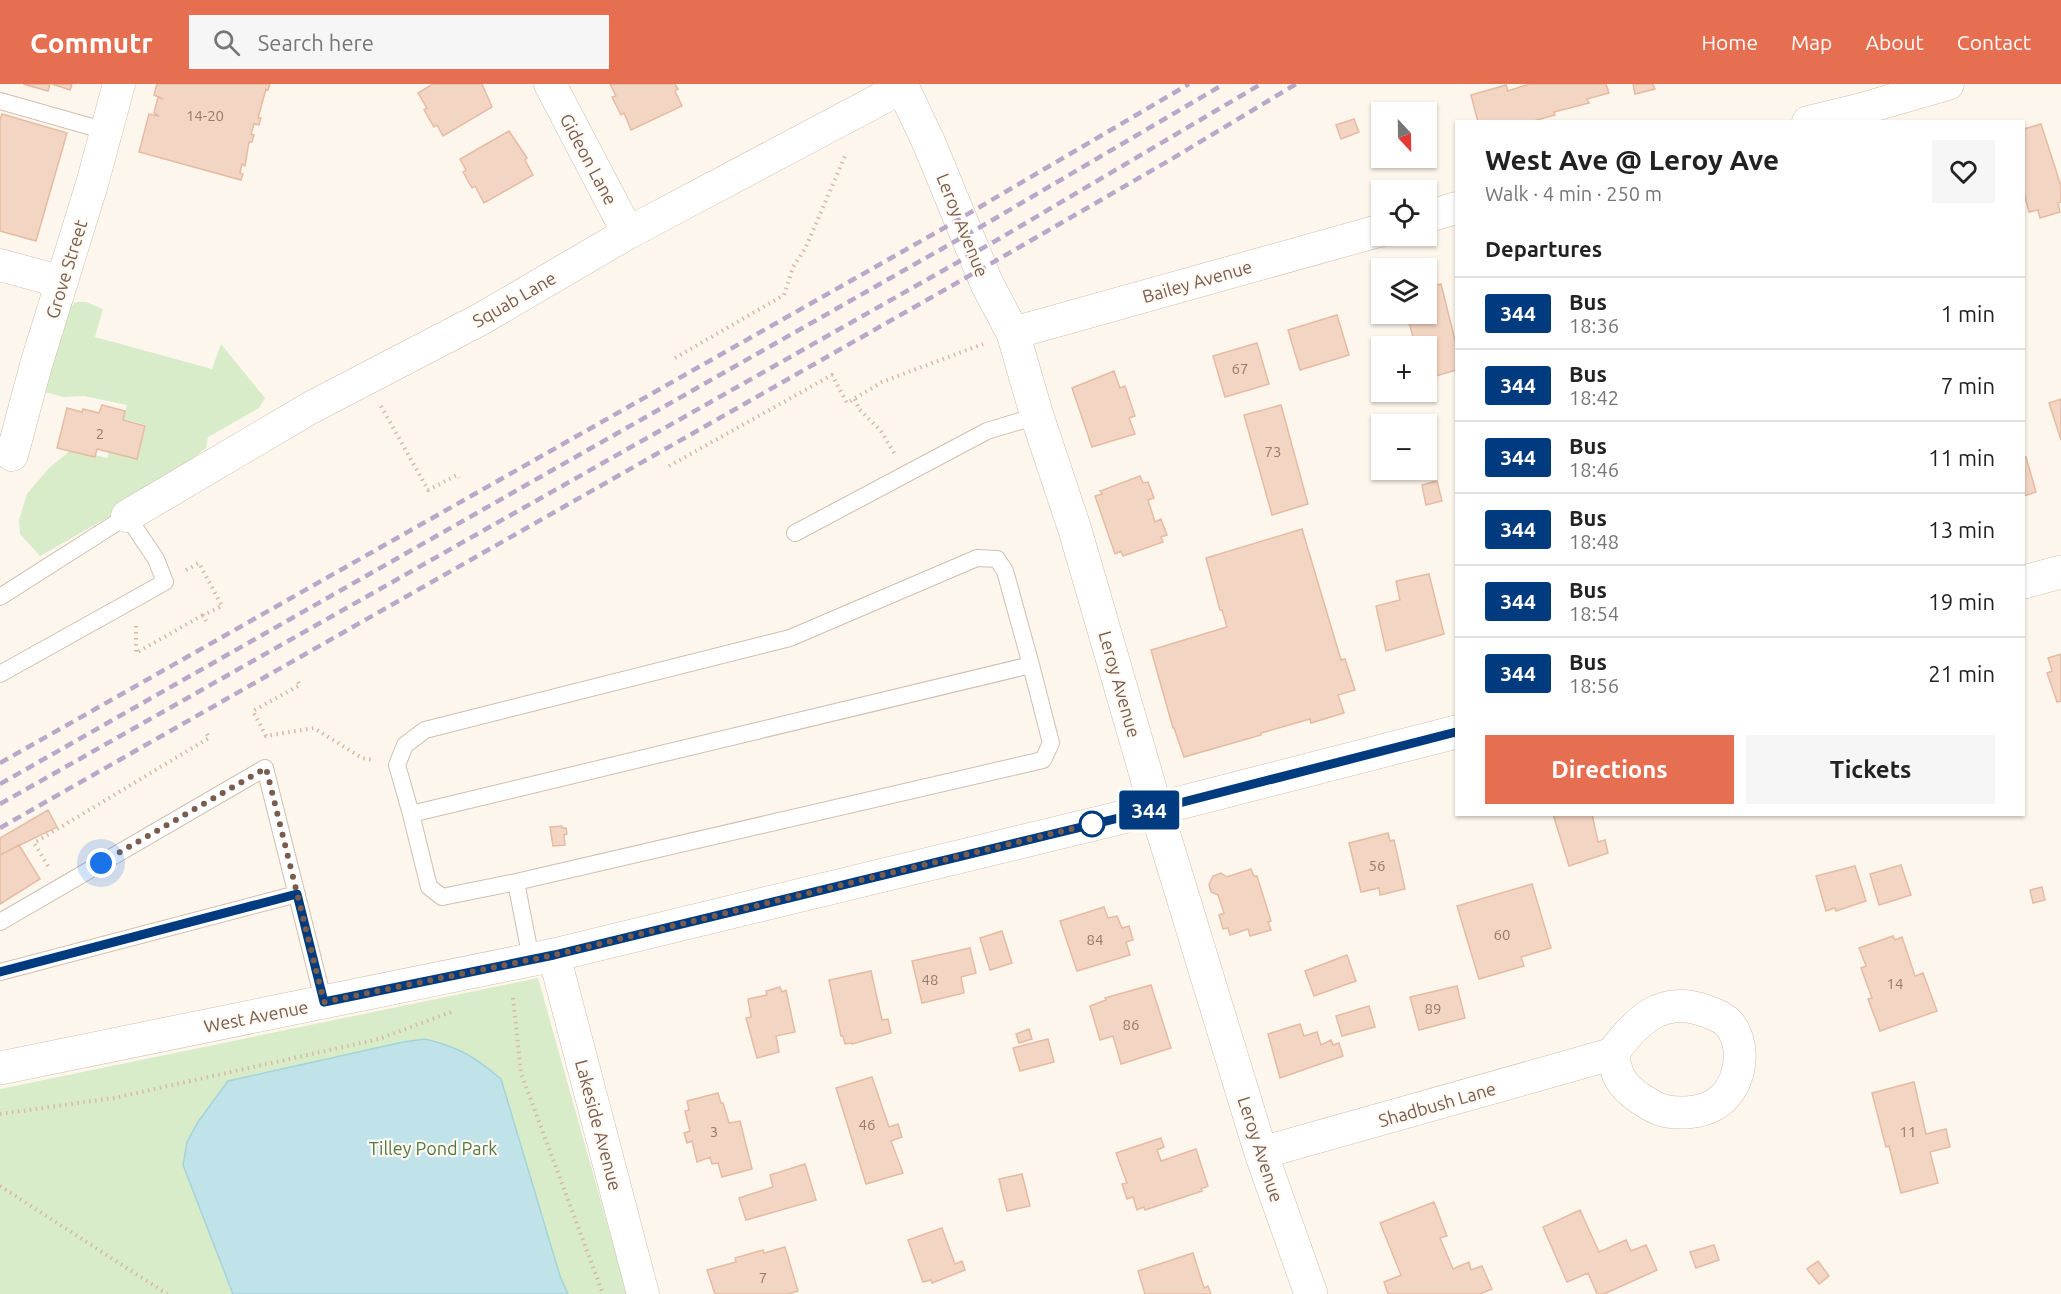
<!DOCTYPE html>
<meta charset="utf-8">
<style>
:root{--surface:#fff;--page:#f6f6f6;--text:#222;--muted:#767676;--line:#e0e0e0;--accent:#e76f51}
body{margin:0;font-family:Ubuntu,sans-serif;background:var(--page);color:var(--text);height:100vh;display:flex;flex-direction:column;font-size:22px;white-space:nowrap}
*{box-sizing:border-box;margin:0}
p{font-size:20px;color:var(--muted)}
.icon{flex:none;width:33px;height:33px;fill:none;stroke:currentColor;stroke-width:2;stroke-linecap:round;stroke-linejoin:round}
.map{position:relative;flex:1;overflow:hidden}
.details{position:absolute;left:1455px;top:36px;width:570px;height:696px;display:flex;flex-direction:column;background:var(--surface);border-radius:0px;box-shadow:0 2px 4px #0004}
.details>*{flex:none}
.badge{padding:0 12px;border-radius:4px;font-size:21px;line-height:39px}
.needle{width:39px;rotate:158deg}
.fabs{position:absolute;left:1371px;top:18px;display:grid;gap:12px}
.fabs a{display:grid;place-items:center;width:66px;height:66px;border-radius:0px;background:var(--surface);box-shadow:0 2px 4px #0004;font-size:30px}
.you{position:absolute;width:30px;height:30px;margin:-15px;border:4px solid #fff;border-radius:50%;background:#1a73e8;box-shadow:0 0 0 9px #1a73e833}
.map>.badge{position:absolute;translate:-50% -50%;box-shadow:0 0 0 3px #fff}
h2{padding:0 30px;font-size:22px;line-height:54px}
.round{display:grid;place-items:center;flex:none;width:63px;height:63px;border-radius:0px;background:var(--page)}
.summary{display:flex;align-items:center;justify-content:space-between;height:102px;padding:0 30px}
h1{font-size:28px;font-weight:600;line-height:45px}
.cta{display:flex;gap:12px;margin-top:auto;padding:12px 30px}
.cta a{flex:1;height:69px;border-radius:0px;background:var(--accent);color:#fff;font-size:24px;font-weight:600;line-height:69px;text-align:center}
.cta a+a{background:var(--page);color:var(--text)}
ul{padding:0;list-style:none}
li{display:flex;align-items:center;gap:18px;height:72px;padding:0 30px;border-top:2px solid var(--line)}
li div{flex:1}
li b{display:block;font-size:22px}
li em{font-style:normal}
li .badge{min-width:66px;font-weight:700;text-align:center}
header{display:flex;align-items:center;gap:36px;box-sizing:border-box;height:84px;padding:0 30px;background:var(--accent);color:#fff}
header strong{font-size:28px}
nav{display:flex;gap:33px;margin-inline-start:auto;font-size:21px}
.search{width:420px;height:54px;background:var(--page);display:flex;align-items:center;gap:15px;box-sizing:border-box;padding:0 21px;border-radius:0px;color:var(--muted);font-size:22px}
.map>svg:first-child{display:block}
</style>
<header>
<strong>Commutr</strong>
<div class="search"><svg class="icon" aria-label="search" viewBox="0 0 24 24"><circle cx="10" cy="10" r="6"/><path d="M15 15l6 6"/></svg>Search here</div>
<nav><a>Home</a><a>Map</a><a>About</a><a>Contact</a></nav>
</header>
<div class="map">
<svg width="2061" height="1210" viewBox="0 0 2061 1210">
<rect width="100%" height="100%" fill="#fdf6ec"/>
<path fill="#d8ecc9" d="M76,218H86L103,225L95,253L212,285L221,260L265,314L259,324L208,353L206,364L135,418L40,472L20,450L19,436L27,410L49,384L72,365L107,374L109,368L137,375L146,341L123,335L127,321L84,312L63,313L45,308L68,226Z
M538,894L627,1210H0V1005Z"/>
<path fill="#bfe3e8" stroke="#a5d3da" stroke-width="1.5" d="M425,955C459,963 475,973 501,995L560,1192L568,1210H233L183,1081L187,1058L198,1038L228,997L403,958Z"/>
<path fill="#f3d5c3" stroke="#e6bba3" stroke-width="1.5" d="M23,0H50L48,7Z
M52,0H72L70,6Z
M157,0H270L268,6L266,5L258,34H261L259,41L254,40L251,50L254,51L252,58H249L245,82L242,80L240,89L243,90L241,96L139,68L149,30L159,32L154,29L158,13L163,15L154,11Z
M433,0H482L492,23L443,52L437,41L434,43L424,26L427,24L418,9Z
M610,0H675L678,5L675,7L682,22L631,46L624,29L621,31L612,13L616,12Z
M1529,0H1606L1609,9L1587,15L1589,19L1554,28L1555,31L1530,38H1478L1471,11L1506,1L1508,7Z
M1633,0H1653L1655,5L1635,10Z
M2,30L67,49L36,157L0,147V35Z
M1354,35L1359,48L1341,55L1336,41Z
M2041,40L2061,102V118L2058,119L2060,128L2040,134L2038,126L2029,128L2024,109V45Z
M509,47L527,74L525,76L533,91L484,119L475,102L472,104L463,88L466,86L460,75Z
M1441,200L1456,260V286L1426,295V262H1406L1415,260L1407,231L1404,232V230H1426V204Z
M1337,231L1349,271L1300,286L1288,246Z
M1257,259L1269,300L1225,313L1213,272Z
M1114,287L1120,304L1125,302L1135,332L1129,334L1135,350L1092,363L1072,304Z
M2061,315V356L2049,319Z
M102,321L125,327L123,336L145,342L137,375L97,365L95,373L57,364L67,324L82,328L83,325L99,329Z
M1281,321L1308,420L1272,431L1244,331Z
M2024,373H2026L2036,408L2024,412Z
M1140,392L1143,399L1148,398L1154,414L1148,416L1155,438L1161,435L1167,451L1161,453L1163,458L1123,472L1121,467L1115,470L1095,412L1102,410L1100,407Z
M1437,397L1442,417L1426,421L1422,401Z
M1302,445L1341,576L1345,575L1355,606L1338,611L1344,629L1311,639L1310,635L1261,649V651L1184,673L1174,644H1173L1151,566L1227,543L1222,526H1220L1206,474Z
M1429,490L1444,550L1386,567L1376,522L1400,516L1396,497Z
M2061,570V617L2057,618L2047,589L2052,587L2048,574Z
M48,726L57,743L0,771V754Z
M1553,730H1592L1598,758L1605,756L1608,769L1569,782Z
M562,742V744H566L567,750L564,751L565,761L553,762L550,743Z
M1388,749L1390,757L1394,756L1405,805L1380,811L1379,804L1361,808L1349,759Z
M19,761L40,795L0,820V771Z
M1901,781L1911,811L1879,821L1870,790Z
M1855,782L1866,817L1836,827L1835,824L1826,827L1816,792Z
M1251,785L1254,792H1257L1271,837L1268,838L1271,846L1250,852L1248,845L1230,851L1228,844L1223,845L1219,831L1224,829L1218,811L1211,808L1209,800L1213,792L1221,789L1227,793Z
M1532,800L1551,864L1521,873L1524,882L1479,895L1457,822Z
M2042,803L2045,816L2033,819L2030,806Z
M1104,823L1108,834L1117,832L1122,844L1129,842L1133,856L1126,858L1130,871L1077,887L1060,837Z
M1002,847L1012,879L990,886L980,854Z
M1893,852L1895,856L1902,853L1915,892L1923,889L1937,927L1880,947L1868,915L1872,914L1861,884L1866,882L1859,864Z
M970,864L976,889L961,893L964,909L922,919L912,877Z
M1347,871L1356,897L1314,912L1305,887Z
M871,887L882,936L888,935L891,949L852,960V959L845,960L843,952H841L829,896Z
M1151,901L1171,964L1121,980L1113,952L1100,956L1090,922L1106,916L1105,914Z
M1457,902L1465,934L1419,946L1410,913Z
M780,903L782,908L786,906L795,948L776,952L779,968L757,974L746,934L751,933L748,915L767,911L766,907Z
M1369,922L1375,943L1342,952L1336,932Z
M1300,940L1304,952L1317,948L1321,961L1331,956L1333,961L1339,959L1343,972L1280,994L1268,950Z
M1029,945L1032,955L1019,959L1016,950Z
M1048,955L1054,978L1020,987L1013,964Z
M872,993L889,1043L898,1040L902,1053L891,1057L903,1089L866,1100L836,1004Z
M1914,998L1926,1050L1946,1045L1950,1063L1930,1068L1938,1099L1901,1109L1889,1062L1886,1063L1872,1009Z
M718,1009L721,1019H723L729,1039L740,1037L752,1085L722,1093L718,1079L712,1080L710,1073L697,1078L692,1057L687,1059L684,1049L690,1047L685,1027L689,1026L687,1017Z
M1161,1054L1164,1063L1157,1066L1161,1077L1196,1065L1208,1102L1201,1105L1202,1107L1145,1126L1144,1123L1137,1126L1133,1113L1127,1115L1122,1100L1127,1099L1116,1069Z
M805,1080L816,1116L746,1136L739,1114L773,1103L770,1091Z
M1022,1090L1030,1122L1007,1127L999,1095Z
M1434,1118L1447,1152L1440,1154L1453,1185L1469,1178L1471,1186L1482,1182L1492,1205L1480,1210H1388L1384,1198L1401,1191L1380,1139Z
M1580,1126L1599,1168L1626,1156L1631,1167L1646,1161L1657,1186L1604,1210H1597L1588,1189L1567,1198L1543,1143Z
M942,1144L955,1180L962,1177L965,1186L932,1199L931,1196L923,1198L908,1156Z
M1714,1161L1719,1176L1696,1184L1690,1168Z
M785,1163L798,1207L788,1210H715L707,1186L736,1178L735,1174L763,1166L764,1169Z
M1193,1169L1204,1204L1208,1202L1211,1210H1145L1138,1187Z
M1818,1177L1829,1192L1819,1200L1807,1185Z"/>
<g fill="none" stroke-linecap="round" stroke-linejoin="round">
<g stroke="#d1beb0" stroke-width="18">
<path id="service" d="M0,17L106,47
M795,449L987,347L1037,332
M0,513L127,432L156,475L165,498L0,590
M411,730L397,681L405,661L425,646L790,554L977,474L997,475L1005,487L1031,581
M516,798L442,813L429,803L411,730L1031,581L1051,659L1043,676L516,798L531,875
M0,838L265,684L324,919
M0,888L297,810"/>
</g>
<g stroke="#d1beb0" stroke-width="33">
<path id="minor" d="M550,0L628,149
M1808,38L1858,26L1948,0
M1426,133L1456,124
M0,181L62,198
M1013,249L1382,146
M12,371L36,281L92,100L119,0
M127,432L310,324L481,235L628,149L903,3
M554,871L643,1210
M1261,1069L1612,970C1637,936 1662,911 1706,927C1714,930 1725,934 1730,941C1748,965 1740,1006 1714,1021C1700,1029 1680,1030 1665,1027C1652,1024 1628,1008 1621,996C1616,989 1615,978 1612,970"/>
</g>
<g stroke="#d1beb0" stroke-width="34">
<path id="tertiary" d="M901,0L929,59L987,200L1013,249L1037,332L1075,446L1156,725L1261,1069L1311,1210"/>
</g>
<g stroke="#d6c0b0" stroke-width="34">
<path id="secondary" d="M2024,498L2061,488
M0,984L554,871L1156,725L1456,648"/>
</g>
<path stroke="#d9b8a5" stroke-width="4" stroke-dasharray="1.5 4.5" stroke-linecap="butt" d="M675,274L784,211L793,183L805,165L845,72
M855,315L859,325L881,347L894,369
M381,322L428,406L457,391L459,394
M669,382L832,291L847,319L882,298L983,260
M186,486L199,479L222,522L203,531L206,537
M136,542V569L203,531
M298,598L300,601L253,627L266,652L314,644L362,674L373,676
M48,782L34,759L209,654L207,650
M513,914L521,989L603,1210
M0,1030L114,1014L379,955L451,928
M0,1102L167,1210"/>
<use href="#service" stroke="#fff" stroke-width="16"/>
<use href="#minor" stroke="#fff" stroke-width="32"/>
<use href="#tertiary" stroke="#fff" stroke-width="33"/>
<use href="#secondary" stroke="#fff" stroke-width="33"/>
<path stroke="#b9a8c9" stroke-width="4.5" stroke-dasharray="9 6" stroke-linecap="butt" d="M0,679L944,144L1189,0
M0,700L989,138L1224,0
M0,720L997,156L1261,0
M0,744L1004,172L1170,76L1296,0"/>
</g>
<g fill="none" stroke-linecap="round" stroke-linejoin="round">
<g stroke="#fff" stroke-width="14">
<path id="line" d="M0,888L297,810L324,918L554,871L1156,725L1456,648"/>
</g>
<use href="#line" stroke="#003b80" stroke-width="9"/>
<path stroke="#7a5c4d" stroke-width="6" stroke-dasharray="0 10.8" d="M101,779L266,684L324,918L554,871L1092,740"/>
</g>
<circle fill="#fff" stroke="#003b80" stroke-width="3" cx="1092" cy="740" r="12"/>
<g text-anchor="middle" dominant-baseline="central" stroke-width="4.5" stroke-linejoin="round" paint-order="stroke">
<g font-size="15" fill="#987a6a">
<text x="205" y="31">14-20</text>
<text x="1240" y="284">67</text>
<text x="100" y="349">2</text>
<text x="1273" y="367">73</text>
<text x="1377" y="781">56</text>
<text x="1502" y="850">60</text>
<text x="1095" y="855">84</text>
<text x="930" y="895">48</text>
<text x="1895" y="899">14</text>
<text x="1433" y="924">89</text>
<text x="1131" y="940">86</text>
<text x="867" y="1040">46</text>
<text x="714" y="1047">3</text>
<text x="1908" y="1047">11</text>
<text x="763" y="1193">7</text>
</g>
<g font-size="18" fill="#7a5c4d" stroke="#fffaf3">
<text transform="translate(589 75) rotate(62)">Gideon Lane</text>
<text transform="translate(963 141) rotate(68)">Leroy Avenue</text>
<text transform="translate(66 185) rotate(-73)">Grove Street</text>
<text transform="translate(1197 197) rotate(-16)">Bailey Avenue</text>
<text transform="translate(514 215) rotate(-30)">Squab Lane</text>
<text transform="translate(1120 600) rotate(74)">Leroy Avenue</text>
<text transform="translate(256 932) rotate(-11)">West Avenue</text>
<text transform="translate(1437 1020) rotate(-16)">Shadbush Lane</text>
<text transform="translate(599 1041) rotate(75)">Lakeside Avenue</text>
<text transform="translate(1261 1065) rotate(72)">Leroy Avenue</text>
</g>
<g font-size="18" fill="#537a41" stroke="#fffaf3">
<text x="433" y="1064">Tilley Pond Park</text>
</g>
</g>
</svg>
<div class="fabs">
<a><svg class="needle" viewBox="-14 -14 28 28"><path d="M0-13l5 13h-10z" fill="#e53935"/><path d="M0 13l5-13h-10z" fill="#767676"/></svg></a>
<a><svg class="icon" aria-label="locate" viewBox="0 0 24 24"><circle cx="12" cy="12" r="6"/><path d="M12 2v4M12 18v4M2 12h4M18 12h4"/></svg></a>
<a><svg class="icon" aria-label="layers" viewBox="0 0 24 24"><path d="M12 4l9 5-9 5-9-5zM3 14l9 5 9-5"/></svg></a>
<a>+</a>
<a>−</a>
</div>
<div class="you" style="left:101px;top:779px"></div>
<b class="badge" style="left:1149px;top:726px;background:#003b80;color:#fff">344</b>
<section class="details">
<div class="summary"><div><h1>West Ave @ Leroy Ave</h1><p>Walk · 4 min · 250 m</p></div><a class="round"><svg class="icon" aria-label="heart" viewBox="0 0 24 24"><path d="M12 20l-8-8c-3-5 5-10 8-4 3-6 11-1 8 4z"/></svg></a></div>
<h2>Departures</h2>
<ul>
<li><span class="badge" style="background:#003b80;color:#fff">344</span><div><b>Bus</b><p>18:36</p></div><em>1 min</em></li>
<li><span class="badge" style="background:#003b80;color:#fff">344</span><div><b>Bus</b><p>18:42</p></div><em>7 min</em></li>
<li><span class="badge" style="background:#003b80;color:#fff">344</span><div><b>Bus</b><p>18:46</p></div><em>11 min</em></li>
<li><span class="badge" style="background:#003b80;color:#fff">344</span><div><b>Bus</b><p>18:48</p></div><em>13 min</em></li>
<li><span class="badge" style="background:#003b80;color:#fff">344</span><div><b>Bus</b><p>18:54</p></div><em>19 min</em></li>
<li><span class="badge" style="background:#003b80;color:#fff">344</span><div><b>Bus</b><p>18:56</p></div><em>21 min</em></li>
</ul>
<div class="cta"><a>Directions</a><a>Tickets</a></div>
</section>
</div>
